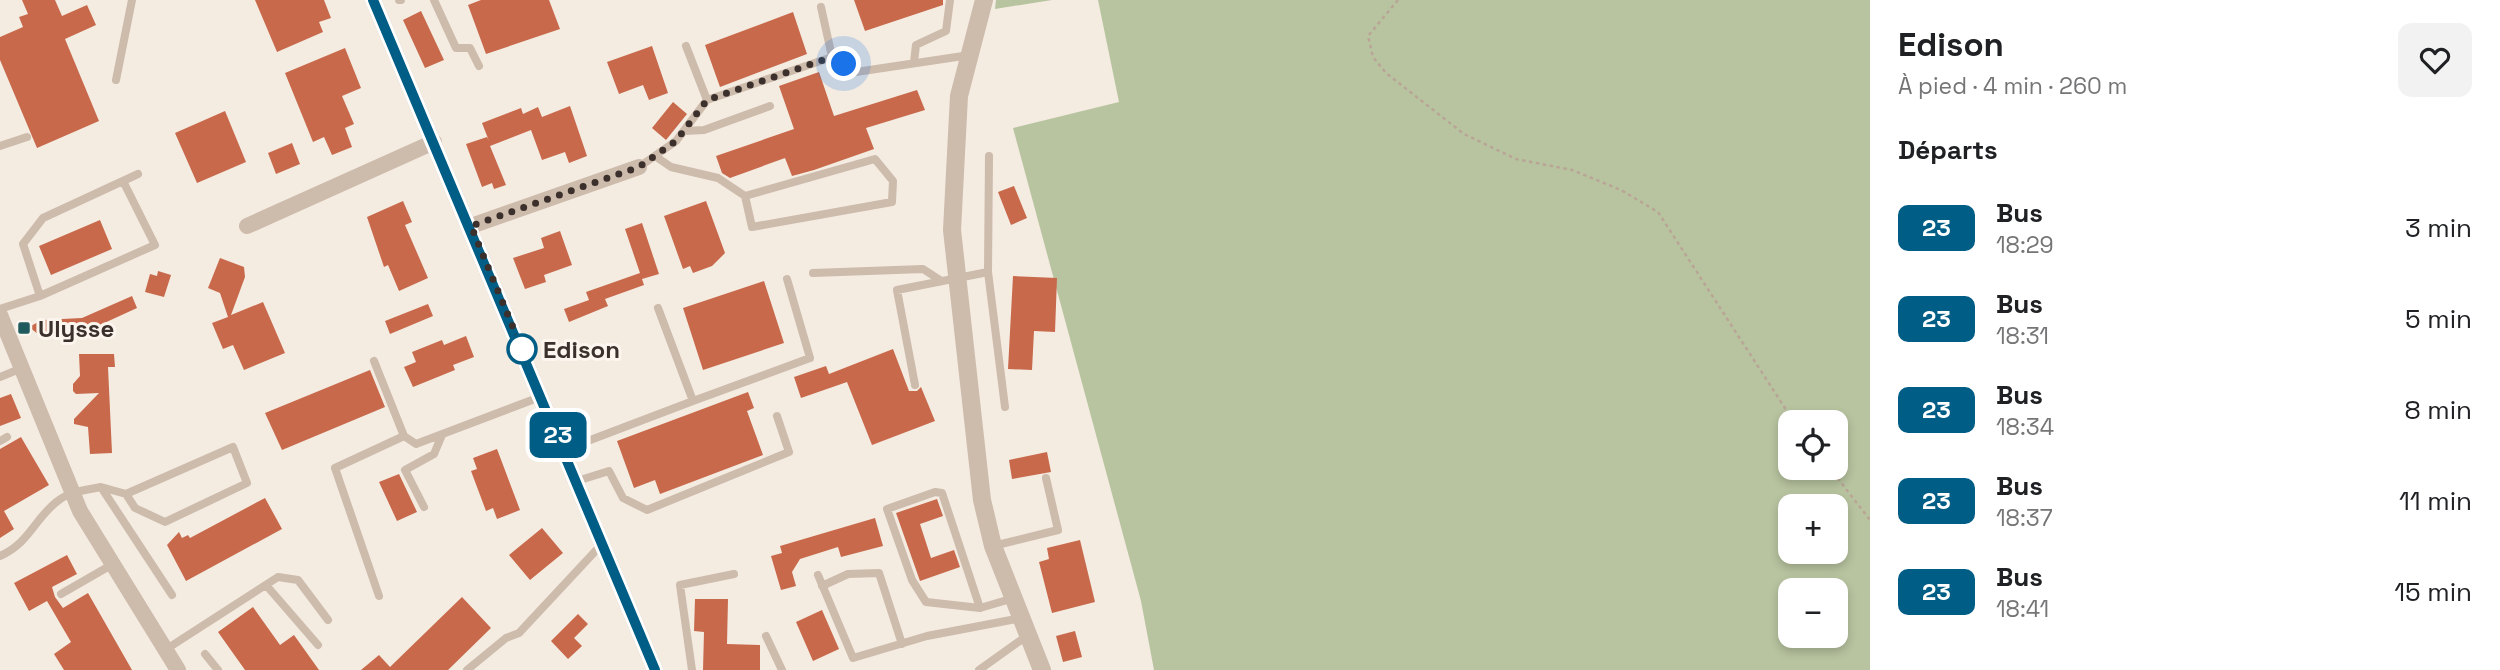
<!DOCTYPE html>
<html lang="fr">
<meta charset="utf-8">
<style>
:root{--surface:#fff;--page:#f2f2f2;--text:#202124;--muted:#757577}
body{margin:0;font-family:"Space Grotesk",sans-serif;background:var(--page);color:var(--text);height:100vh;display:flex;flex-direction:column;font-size:26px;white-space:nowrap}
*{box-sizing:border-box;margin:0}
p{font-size:23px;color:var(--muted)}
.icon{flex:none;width:38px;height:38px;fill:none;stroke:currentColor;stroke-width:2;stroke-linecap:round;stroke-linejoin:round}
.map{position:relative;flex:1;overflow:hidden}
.side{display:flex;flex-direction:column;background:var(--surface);width:630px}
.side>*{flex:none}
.badge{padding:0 14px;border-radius:10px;font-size:24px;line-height:46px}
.fabs{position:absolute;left:1778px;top:410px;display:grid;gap:14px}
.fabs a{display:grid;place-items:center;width:70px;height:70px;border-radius:14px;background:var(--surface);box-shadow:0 4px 10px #0003;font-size:35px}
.you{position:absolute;width:35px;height:35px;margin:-18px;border:5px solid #fff;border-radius:50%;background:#1a73e8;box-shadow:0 0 0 10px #1a73e833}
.map>.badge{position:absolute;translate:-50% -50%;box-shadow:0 0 0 4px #fff}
h2{padding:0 28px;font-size:26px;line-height:63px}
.round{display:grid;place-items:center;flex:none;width:74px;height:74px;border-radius:14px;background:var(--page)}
.head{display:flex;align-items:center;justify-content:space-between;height:119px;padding:0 28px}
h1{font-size:33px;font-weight:600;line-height:52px}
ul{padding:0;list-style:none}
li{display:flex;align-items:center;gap:21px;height:91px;padding:0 28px}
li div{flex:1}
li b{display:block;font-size:26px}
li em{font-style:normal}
li .badge{min-width:77px;font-weight:700;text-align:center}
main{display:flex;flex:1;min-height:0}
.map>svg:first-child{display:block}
</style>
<main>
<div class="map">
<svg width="1870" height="670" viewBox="0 0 1870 670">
<rect width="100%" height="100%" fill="#f4ebe1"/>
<path fill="#b8c4a0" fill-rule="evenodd" d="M996,0H1052L995,9Z
M1098,0H1870V670H1154L1141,601L1013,128L1119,102ZM1790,422H1836V467H1790ZM1790,506H1836V551H1790ZM1790,590H1836V635H1790Z"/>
<path fill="#c8694b" d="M22,0H55L62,16L87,5L96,25L65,39L99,121L37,148L0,60V37L23,27L19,17L28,14Z
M255,0H324L331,18L319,22L323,32L277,52Z
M481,0H549L560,29L486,54L468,5Z
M854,0H943V5L865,31Z
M421,11L444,60L425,68L403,20Z
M793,12L807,54L720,87L705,45Z
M652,46L668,93L649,100L643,85L619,94L607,62Z
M345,48L361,88L342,96L354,124L345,128L352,147L332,155L324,137L313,142L285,73Z
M819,72L834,116L917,90L925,110L866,128L874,149L814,170L792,176L785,158L730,178L722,173L716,156L794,129L779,86Z
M673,102L687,114L666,140L652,128Z
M570,106L587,156L569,163L565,152L542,160L531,130L490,146L506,185L494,189L492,183L482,187L466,144L487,137L489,141L482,123L521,108L523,114L538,107L542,117Z
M225,111L246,162L197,183L175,133Z
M292,143L300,164L276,174L268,153Z
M1014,186L1027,218L1011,225L998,192Z
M403,201L412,222L405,225L428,278L399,291L388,265L384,267L367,217Z
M706,201L725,253L712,266L693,273L690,266L683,269L664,216Z
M100,220L112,249L51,275L39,246Z
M642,223L659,274L642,279L644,285L605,299L608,306L569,322L564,309L589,300L586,292L640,273L625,229Z
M560,231L572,265L544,275L546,282L525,289L513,258L544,248L541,238Z
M220,258L244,267L245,277L231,315L263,302L285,353L244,370L233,345L223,349L212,323L228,317L220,293L208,288Z
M158,271L171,275L164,297L145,292L150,274L157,276Z
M1013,276L1057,278L1055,332L1034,331L1032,370L1008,369Z
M764,281L784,343L703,370L683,308Z
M132,296L137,308L89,330L38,334L29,327L42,320L82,318Z
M428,304L433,316L390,334L385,321Z
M466,336L474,357L453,365L455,370L413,387L404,367L416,362L412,352L442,340L444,345Z
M893,349L909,391H917L921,387L935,421L872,445L847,382L801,398L794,377L826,366L829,374Z
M79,354H114L115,367H108L112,453L90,454L88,427L74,424V419L99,393L76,394L73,391V384L80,376Z
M370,370L385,407L282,450L265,413Z
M748,392L754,408L747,411L763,455L660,494L655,480L634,488L617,441Z
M11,394L21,418L0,426V398Z
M21,437L49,485L4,511L14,529L0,538V449Z
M497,449L520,510L497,519L493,508L486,511L471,471L477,469L473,458Z
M1047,452L1051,472L1012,479L1009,460Z
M399,474L417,512L397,521L379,482Z
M265,498L282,529L186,581L167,545L179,532L182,538L188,535L190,538Z
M937,499L943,516L920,524L931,558L954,550L960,567L920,581L896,513Z
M875,518L883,546L841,557L838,547L800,559L792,572L796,586L781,590L771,556L782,553L780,546Z
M542,528L563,553L530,580L509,555Z
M1080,540L1095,602L1052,613L1039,562L1049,559L1047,548Z
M67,555L77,574L52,587L55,597L63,608L88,593L132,670H64L54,654L71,642L47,601L29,611L14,583Z
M462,597L491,628L448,670H361L379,655L390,667Z
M695,599H728L727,644L760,645V670H703L704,632L694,631Z
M253,607L280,645L294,635L319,670H245L218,632Z
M822,610L839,649L813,661L796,622Z
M578,614L588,624L574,638L582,646L568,659L551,641Z
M1075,631L1082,657L1063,662L1056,636Z"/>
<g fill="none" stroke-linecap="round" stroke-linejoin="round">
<path stroke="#b9a596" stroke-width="2.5" stroke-dasharray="3.5 3.5" stroke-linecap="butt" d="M1398,0L1368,36L1373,57L1386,73L1464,134L1516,159L1572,170L1621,190L1658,212L1794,422
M1829,467L1870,520"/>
<path stroke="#cdbbac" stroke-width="8" d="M399,0H401
M434,0L456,48H470L479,66
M821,7L832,57
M686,46L707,100
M914,62L916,45L946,31L950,0
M116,80L132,0
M684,131L704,130L770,106
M0,146L27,137
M655,156L671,167L718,178L745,196L875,159L893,181L892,202L752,227L745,196
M989,156L988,272L1005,407
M639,167L676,141L707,100L832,57L856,72L970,55
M813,273L923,269L940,280
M40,296L155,245L123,181
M0,309L40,296L23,244L43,218L138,174
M374,361L404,436L335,468L379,596
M0,377L22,368
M915,385L897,290L988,272
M693,401L810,358L787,279
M404,436L416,444L540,397
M0,441L7,437
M564,450L693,401L658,308
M577,481L609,471L623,498L647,510L789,452L777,416
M101,487L126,494L233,447L247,483L165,522L135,508L126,494
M424,507L405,470L434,454L442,435
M993,546L1058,530L1046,478
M0,556C30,543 35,517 59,500C71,491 87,490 101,487L172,595
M818,575L853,658L927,636L1021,618
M266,585L318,645
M822,586L848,574L879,573L902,644
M61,594L113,564
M980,608L926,602L912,580L887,509L935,492L942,493L980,608L1014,598
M766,636L782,670
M165,650L278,577L298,580L328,620
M205,654L218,670
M467,670L506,638L519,633L602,544
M692,670L680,585L734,574
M979,670L1028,635"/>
<path stroke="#cdbbac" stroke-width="16" d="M373,0L655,670
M247,226L434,142
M471,226L639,167
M0,315L80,511L178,670"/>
<path stroke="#cdbbac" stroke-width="18" d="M984,0L959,96L952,230L982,500L993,546L1042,670"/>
</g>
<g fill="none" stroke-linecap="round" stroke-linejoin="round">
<g stroke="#fff" stroke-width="16">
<path id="line" d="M373,0L655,670"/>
</g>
<use href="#line" stroke="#005d86" stroke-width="10"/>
<path stroke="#3b302b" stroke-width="7" stroke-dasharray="0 12.6" d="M522,349L471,226L639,167L676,141L707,100L832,57L844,64"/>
</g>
<rect fill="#1f5a5e" stroke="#fbf5ee" stroke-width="2.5" x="17" y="321" width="14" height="14" rx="3.5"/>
<circle fill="#fff" stroke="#005d86" stroke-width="3.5" cx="522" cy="349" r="14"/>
<g text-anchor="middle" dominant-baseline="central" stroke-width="6" stroke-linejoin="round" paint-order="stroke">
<g font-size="24" font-weight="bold" fill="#3b302b" stroke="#fbf5ee" text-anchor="start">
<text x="38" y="328">Ulysse</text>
</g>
<g font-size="24" font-weight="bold" fill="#3b302b" stroke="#fbf5ee" text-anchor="start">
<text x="543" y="349">Edison</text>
</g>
</g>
</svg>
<div class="fabs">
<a><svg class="icon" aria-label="locate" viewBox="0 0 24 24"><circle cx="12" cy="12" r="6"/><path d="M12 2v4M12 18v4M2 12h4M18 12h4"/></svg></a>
<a>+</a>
<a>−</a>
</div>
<div class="you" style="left:844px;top:64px"></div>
<b class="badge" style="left:558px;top:435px;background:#005d86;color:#fff">23</b>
</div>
<section class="side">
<div class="head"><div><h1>Edison</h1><p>À pied · 4 min · 260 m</p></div><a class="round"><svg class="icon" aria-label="heart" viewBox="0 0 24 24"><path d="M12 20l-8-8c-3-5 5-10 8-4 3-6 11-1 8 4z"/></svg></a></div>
<h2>Départs</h2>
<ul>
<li><span class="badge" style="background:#005d86;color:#fff">23</span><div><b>Bus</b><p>18:29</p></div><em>3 min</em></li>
<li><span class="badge" style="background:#005d86;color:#fff">23</span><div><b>Bus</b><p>18:31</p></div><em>5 min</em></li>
<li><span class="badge" style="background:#005d86;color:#fff">23</span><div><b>Bus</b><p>18:34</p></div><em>8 min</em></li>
<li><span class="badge" style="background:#005d86;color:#fff">23</span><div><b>Bus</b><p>18:37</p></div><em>11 min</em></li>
<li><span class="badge" style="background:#005d86;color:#fff">23</span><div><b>Bus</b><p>18:41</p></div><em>15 min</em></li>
</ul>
</section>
</main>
